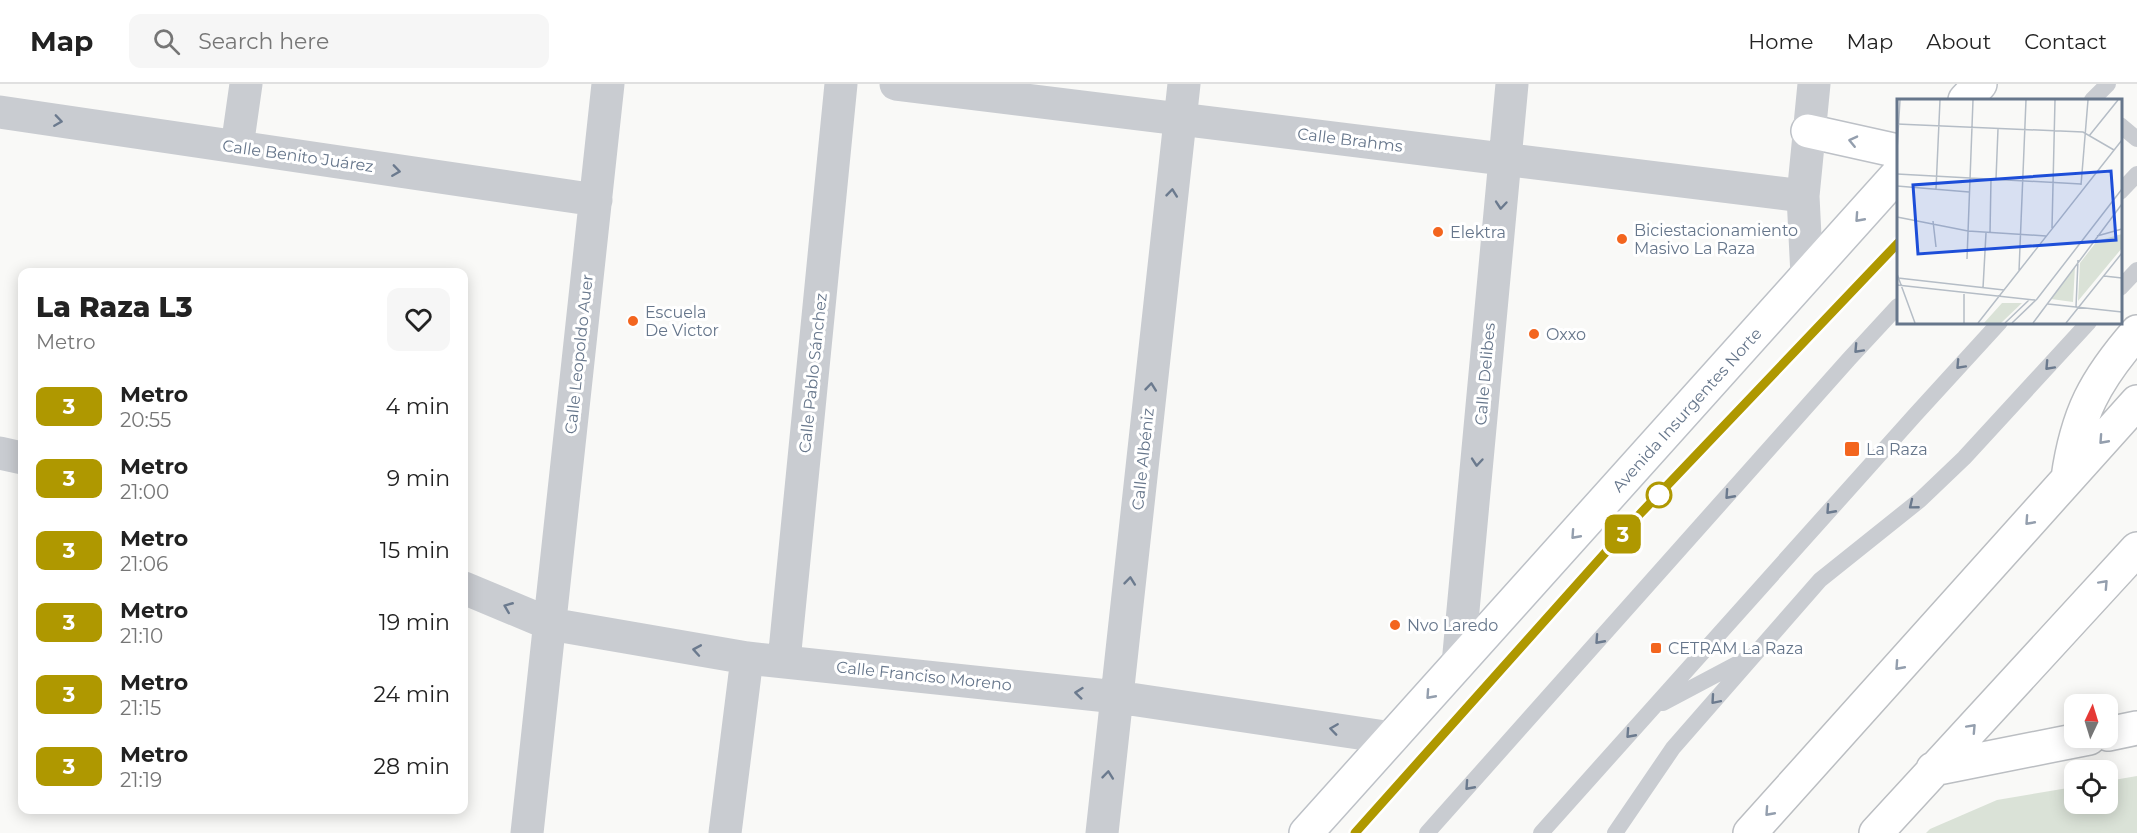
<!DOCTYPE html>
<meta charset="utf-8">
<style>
:root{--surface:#fff;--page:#f6f6f6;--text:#222;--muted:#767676;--line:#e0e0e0}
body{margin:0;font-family:Montserrat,sans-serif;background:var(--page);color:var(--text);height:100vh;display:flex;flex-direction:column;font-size:22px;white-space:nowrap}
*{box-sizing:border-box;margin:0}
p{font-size:20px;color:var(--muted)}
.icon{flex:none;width:33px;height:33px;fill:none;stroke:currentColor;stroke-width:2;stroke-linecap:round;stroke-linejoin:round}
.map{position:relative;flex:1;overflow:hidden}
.panel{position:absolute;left:18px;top:184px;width:450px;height:546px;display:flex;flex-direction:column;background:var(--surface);border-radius:12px;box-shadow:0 3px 15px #0003}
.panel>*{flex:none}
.badge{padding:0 12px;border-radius:9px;font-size:21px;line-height:39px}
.needle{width:39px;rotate:4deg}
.buttons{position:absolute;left:2064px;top:610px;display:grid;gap:12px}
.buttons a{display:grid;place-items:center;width:54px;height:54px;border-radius:12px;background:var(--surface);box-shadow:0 3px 15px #0003;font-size:30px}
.map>.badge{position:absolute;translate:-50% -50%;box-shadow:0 0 0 3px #fff}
.round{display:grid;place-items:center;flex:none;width:63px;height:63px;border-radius:12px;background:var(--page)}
.headline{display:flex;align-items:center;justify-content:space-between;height:102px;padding:0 18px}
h1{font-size:28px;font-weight:800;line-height:45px}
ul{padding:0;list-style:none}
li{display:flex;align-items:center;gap:18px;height:72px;padding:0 18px}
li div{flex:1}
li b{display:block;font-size:22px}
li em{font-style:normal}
li .badge{min-width:66px;font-weight:700;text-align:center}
header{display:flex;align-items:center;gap:36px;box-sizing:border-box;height:84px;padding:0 30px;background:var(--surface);border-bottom:2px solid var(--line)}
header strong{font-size:28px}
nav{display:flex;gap:33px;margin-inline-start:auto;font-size:21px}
.search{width:420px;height:54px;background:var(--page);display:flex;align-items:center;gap:15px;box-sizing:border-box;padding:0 21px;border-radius:12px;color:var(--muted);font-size:22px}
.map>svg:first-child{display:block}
</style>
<header>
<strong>Map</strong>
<div class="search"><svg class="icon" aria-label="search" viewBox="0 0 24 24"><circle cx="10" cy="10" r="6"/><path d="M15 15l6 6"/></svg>Search here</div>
<nav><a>Home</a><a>Map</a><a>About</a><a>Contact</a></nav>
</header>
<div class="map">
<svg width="2137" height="749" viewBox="0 0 2137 749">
<rect width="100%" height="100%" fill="#f9f9f7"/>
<path fill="#dae2d7" d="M2137,692V749H1926L1930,745L1997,716L2074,703V720H2108V697Z"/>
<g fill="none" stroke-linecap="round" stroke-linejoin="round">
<g stroke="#bdc1c7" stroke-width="36">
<path id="secondary" d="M1965,16L1980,0
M1808,47L1898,67
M1306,749L1898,90"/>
</g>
<g stroke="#bbbec2" stroke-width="36">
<path id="highway" d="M2068,394C2077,330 2095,296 2137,248
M2108,650L2137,644
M1933,685L2089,654
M1750,749L2137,318
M1876,749L2137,465"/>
</g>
<path stroke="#c9ccd1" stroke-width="16" d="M2092,16L2108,0
M2120,41L2137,55
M2120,108L2137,90
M2120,204L2137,186
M1663,619L1746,575
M1427,749L1849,275L1898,222
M1541,749L1915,331L2000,238
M1615,749L1673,664L1820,496L1920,416L1964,374L2089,238"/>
<path stroke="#c9ccd1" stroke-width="33" d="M896,0L1803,112
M0,28L596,116
M237,63L246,0
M1807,192L1803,112L1814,0
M0,369L22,374
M464,504L550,540L747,574L1117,613L1392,654
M784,577L841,0
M1458,580L1512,0
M527,749L608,0
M725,749L747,574
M1102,749L1184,0"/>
<use href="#secondary" stroke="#fff" stroke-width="33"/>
<use href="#highway" stroke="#fff" stroke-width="33"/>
</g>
<defs><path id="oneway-chevron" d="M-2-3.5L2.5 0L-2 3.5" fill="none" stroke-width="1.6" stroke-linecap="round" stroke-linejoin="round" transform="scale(1.5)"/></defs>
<g stroke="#6b7a8e">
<use href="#oneway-chevron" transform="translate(58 37) rotate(8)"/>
<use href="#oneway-chevron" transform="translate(396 87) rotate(8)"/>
<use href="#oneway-chevron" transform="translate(1172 109) rotate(-84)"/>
<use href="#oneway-chevron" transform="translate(1501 121) rotate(95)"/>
<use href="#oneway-chevron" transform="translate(1858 265) rotate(133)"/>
<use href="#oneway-chevron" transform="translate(1960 281) rotate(133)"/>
<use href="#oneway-chevron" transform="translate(2049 282) rotate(133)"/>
<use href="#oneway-chevron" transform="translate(1151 303) rotate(-84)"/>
<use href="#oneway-chevron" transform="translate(1477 378) rotate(95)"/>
<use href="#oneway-chevron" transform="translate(1729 411) rotate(132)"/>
<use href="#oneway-chevron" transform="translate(1913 421) rotate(141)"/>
<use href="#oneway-chevron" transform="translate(1830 426) rotate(132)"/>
<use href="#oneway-chevron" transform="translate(1130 497) rotate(-84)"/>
<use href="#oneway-chevron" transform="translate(508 523) rotate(-158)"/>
<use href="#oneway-chevron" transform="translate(1599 556) rotate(132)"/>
<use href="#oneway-chevron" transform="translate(697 566) rotate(-170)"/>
<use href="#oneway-chevron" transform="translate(1079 609) rotate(-174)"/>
<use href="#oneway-chevron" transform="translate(1715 616) rotate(131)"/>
<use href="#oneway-chevron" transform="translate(1334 645) rotate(-172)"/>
<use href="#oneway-chevron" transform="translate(1630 650) rotate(132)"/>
<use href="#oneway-chevron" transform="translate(1108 691) rotate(-84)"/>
<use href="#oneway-chevron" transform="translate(1469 702) rotate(132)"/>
</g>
<g stroke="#949fae">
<use href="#oneway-chevron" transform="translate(1853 57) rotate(-167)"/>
<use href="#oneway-chevron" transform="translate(1859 134) rotate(132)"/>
<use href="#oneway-chevron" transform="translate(2103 356) rotate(132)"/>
<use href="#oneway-chevron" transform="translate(2029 437) rotate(132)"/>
<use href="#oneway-chevron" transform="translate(1575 451) rotate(132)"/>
<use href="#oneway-chevron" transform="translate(2104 500) rotate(-47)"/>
<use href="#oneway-chevron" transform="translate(1899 582) rotate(132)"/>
<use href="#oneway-chevron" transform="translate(1430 611) rotate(132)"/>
<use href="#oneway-chevron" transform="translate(1972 644) rotate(-47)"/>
<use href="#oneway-chevron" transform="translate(1769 728) rotate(132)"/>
</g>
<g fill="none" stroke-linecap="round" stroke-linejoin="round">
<g stroke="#fff" stroke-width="14">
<path id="line" d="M1355,749L1639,431L1898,159"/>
</g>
<use href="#line" stroke="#af9800" stroke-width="9"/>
</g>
<g fill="#f3651e" stroke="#fff" stroke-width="2">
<circle cx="1438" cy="148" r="6"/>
<circle cx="1622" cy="155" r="6"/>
<circle cx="633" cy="237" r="6"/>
<circle cx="1534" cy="250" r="6"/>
<rect x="1844" y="357" width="16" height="16" rx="3"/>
<circle cx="1395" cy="541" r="6"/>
<rect x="1650" y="558" width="12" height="12" rx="3"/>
</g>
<circle fill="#fff" stroke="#af9800" stroke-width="3" cx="1659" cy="411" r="12"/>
<g text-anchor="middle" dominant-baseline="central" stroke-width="6" stroke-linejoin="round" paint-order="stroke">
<g font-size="16" fill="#66768b" stroke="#fff">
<text transform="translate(1350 56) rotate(7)">Calle Brahms</text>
<text transform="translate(298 72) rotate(8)">Calle Benito Juárez</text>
<text transform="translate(579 270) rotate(-84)">Calle Leopoldo Auer</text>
<text transform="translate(813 289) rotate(-84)">Calle Pablo Sánchez</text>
<text transform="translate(1485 290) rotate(-85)">Calle Delibes</text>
<text transform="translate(1687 326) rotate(-48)">Avenida Insurgentes Norte</text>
<text transform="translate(1143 375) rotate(-84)">Calle Albéniz</text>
<text transform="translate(924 592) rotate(6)">Calle Franciso Moreno</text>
</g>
<g font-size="16" fill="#66768b" stroke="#fff" text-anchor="start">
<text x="1634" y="146">Biciestacionamiento<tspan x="1634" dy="18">Masivo La Raza</tspan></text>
<text x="1450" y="148">Elektra</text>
<text x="645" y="228">Escuela<tspan x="645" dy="18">De Victor</tspan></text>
<text x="1546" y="250">Oxxo</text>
<text x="1866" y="365">La Raza</text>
<text x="1407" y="541">Nvo Laredo</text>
<text x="1668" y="564">CETRAM La Raza</text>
</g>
</g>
<g transform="translate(1897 15)">
<rect width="225" height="225" fill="#f9f9f7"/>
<path d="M225,135V149L181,202L183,164L200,142ZM178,168L176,203L154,200ZM105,204H125L104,224H87Z" fill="#dae2d7"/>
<path fill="none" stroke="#b5bdc6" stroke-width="1.5" d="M0,25L186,33L217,51M192,37L221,1M0,51L3,1M0,75L184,85M99,80L101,30M184,86L191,1M0,87L72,93M39,90L43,1M0,118L71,132L149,137M36,122L39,148M155,129L158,1M93,134L94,80M200,137L225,130M70,160L76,1M122,172L129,1M0,175L18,224M207,177L225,179M1,179L107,191M0,186L138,201M86,189L89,134M151,205L225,213M179,208L181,161M67,224V193M81,224L225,41M108,224L132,201M115,224L140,200L225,90M136,224L225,105M169,224L225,154"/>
<path fill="#1d4ed8" fill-opacity="0.15" stroke="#1d4ed8" stroke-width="3" d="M214,72L219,141L21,155L16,86Z"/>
<rect width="225" height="225" fill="none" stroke="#66768b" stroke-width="3"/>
</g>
</svg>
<div class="buttons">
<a><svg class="needle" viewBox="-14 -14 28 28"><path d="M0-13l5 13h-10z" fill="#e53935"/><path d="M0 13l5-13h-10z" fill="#767676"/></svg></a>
<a><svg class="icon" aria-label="locate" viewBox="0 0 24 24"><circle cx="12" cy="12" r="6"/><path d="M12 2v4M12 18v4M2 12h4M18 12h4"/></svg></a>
</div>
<b class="badge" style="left:1623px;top:450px;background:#af9800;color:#fff">3</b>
<section class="panel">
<div class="headline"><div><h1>La Raza L3</h1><p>Metro</p></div><a class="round"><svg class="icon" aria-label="heart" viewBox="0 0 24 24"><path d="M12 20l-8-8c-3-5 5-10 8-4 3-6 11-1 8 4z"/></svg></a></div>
<ul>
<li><span class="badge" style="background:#af9800;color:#fff">3</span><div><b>Metro</b><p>20:55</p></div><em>4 min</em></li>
<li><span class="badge" style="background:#af9800;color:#fff">3</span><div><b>Metro</b><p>21:00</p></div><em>9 min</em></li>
<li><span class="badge" style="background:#af9800;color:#fff">3</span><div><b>Metro</b><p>21:06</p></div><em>15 min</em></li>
<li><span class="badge" style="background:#af9800;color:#fff">3</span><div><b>Metro</b><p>21:10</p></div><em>19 min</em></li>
<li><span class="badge" style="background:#af9800;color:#fff">3</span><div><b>Metro</b><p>21:15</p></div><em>24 min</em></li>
<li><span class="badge" style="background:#af9800;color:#fff">3</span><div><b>Metro</b><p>21:19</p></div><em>28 min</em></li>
</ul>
</section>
</div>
